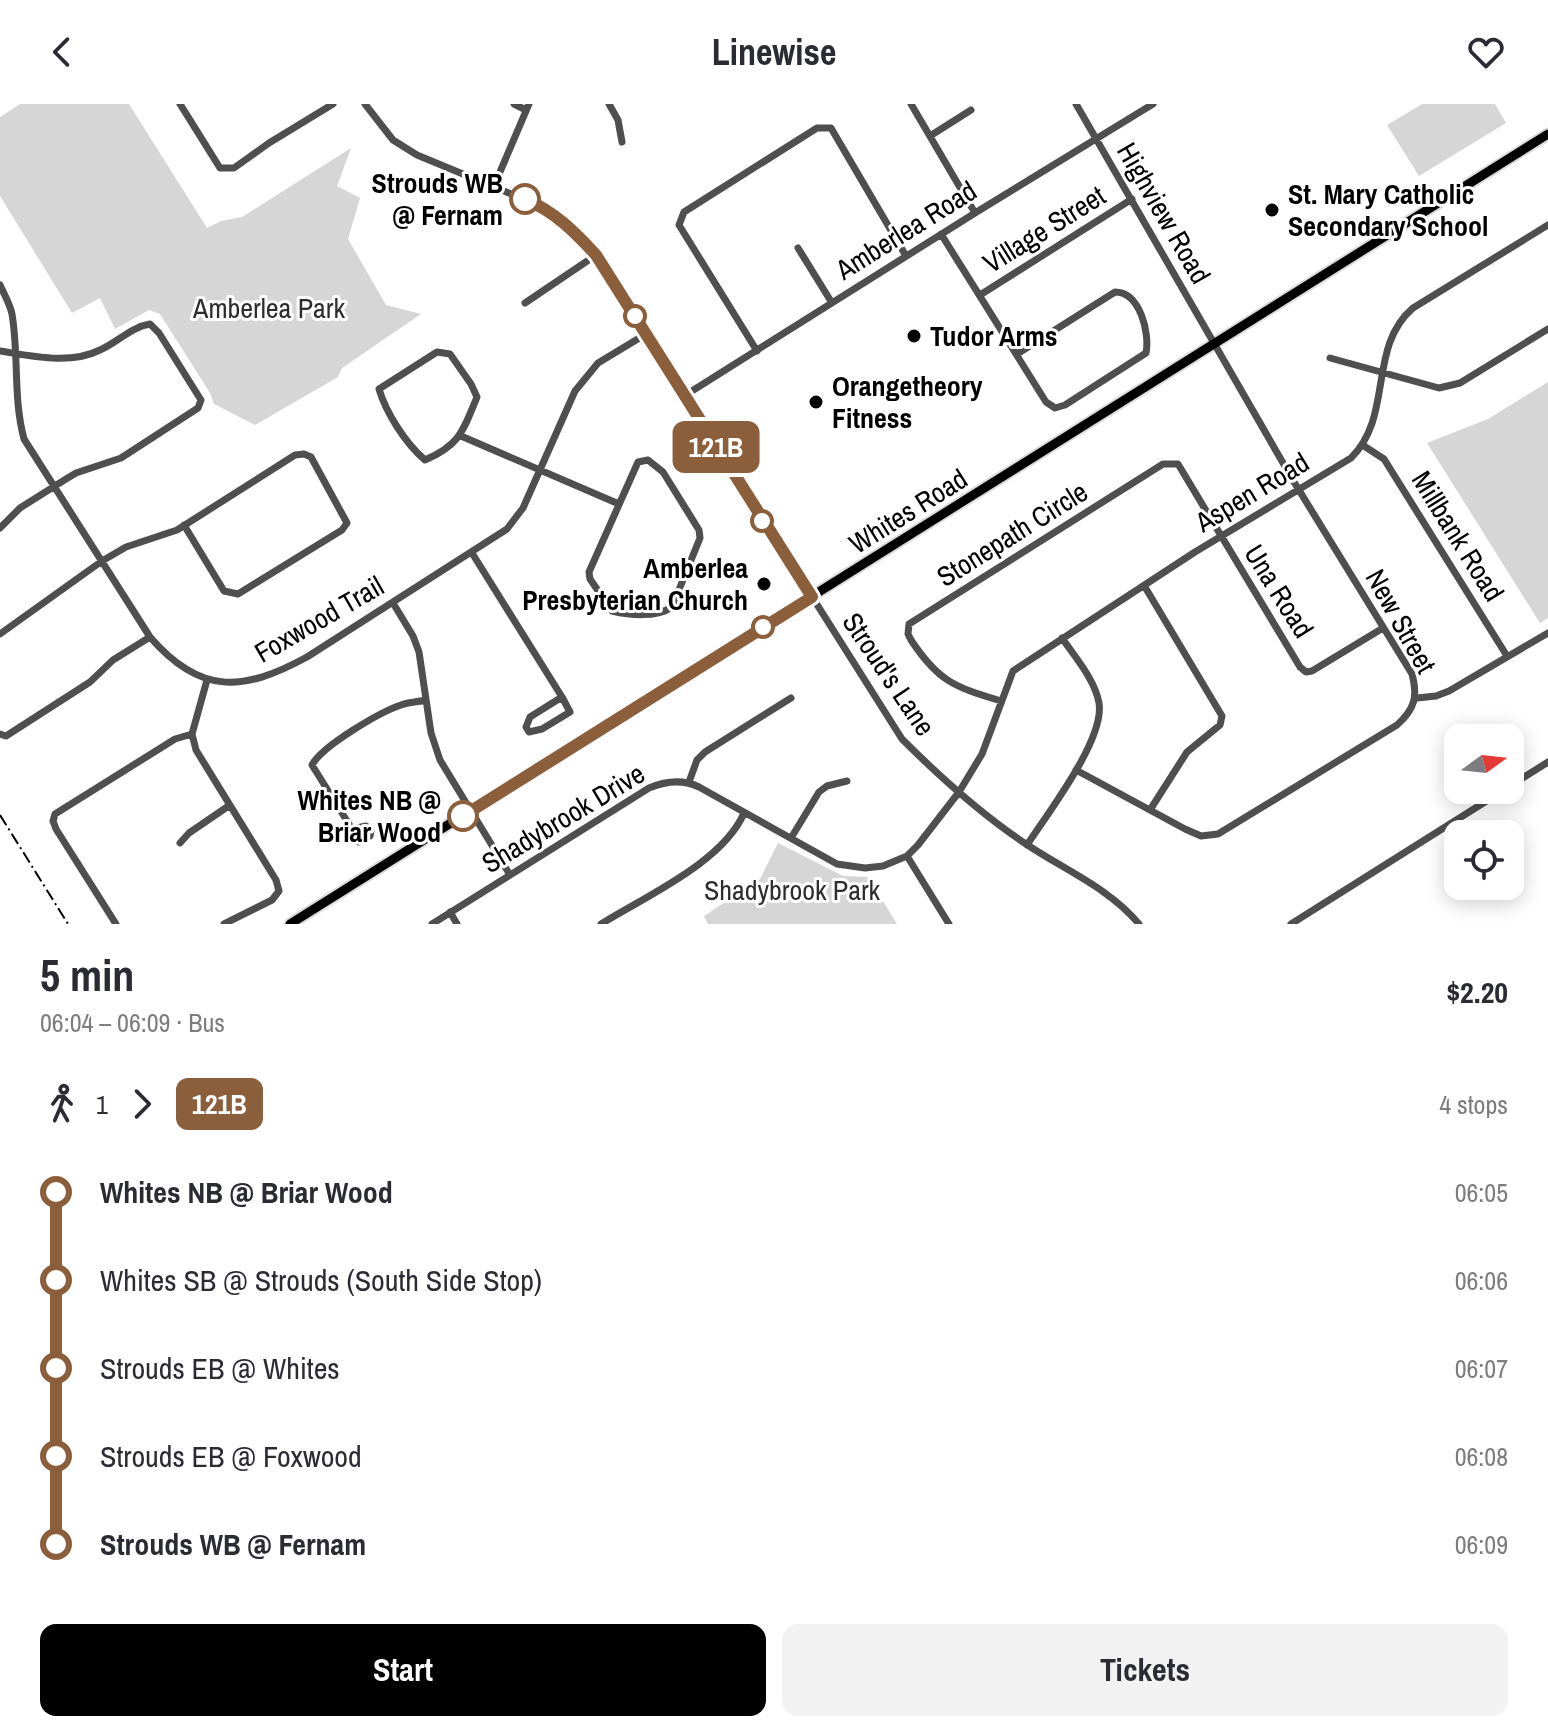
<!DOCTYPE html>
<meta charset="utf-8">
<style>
:root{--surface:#fff;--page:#f2f2f3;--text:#2b2b33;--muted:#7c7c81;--accent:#000}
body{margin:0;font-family:"Archivo Narrow",sans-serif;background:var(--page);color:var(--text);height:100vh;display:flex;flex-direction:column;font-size:30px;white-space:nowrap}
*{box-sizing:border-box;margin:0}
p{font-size:26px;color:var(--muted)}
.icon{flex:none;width:44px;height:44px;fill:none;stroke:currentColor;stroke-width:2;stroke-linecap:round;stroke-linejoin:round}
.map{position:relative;height:820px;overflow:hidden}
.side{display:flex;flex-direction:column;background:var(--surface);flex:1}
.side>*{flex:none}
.badge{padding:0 16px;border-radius:12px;font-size:28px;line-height:52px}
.needle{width:52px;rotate:75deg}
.fabs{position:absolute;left:1444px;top:620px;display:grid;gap:16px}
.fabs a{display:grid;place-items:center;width:80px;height:80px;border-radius:16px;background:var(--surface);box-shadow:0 4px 20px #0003;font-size:40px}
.map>.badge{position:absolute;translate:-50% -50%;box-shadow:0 0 0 4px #fff}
.legs{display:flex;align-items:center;gap:12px;height:88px;padding:0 40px;font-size:26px}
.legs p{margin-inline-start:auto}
.summary{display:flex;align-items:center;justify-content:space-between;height:136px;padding:0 40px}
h1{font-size:44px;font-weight:800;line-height:60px}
.action{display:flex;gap:16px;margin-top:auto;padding:16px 40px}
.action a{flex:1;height:92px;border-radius:16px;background:var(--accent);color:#fff;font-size:32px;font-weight:800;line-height:92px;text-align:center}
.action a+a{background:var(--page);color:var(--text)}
ul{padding:0 40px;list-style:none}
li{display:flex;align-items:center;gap:28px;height:88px;font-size:30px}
li i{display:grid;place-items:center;width:12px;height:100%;margin:0 10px;background:currentColor}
li i::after{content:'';width:20px;height:20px;margin:-10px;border:6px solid;border-radius:50%;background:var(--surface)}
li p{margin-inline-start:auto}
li:first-child i{background:linear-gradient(#0000 50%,currentColor 0)}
li:last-child i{background:linear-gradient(currentColor 50%,#0000 0)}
header{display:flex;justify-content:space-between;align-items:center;height:104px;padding:0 40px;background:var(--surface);font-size:36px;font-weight:800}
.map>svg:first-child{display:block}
</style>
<header><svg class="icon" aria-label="back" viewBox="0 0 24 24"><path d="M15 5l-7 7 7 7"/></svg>Linewise<svg class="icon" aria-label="heart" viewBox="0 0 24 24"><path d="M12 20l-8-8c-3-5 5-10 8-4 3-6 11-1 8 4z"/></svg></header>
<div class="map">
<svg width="1548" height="820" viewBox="0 0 1548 820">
<rect width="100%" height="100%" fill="#fff"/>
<path fill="#d6d6d6" d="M20,0H129L207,124L221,117L242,113L351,44L337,82L360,94L348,135L386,201L421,210L342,264L338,273L255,321L214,300L210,289L160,210L149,206L115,225L100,194L72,209L0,92V13Z
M1422,0H1495L1506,19L1419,72L1387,21Z
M1548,278V514L1540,519L1427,339L1488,315Z
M778,739L843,772L868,773L897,820H708L704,812L760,775Z"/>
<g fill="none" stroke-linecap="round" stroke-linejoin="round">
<g stroke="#dbdbdb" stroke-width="13">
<path id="major" d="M290,820L1548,30"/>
</g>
<path stroke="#4f4f4f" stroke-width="7" d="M180,0L220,64H234L269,39L333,0
M365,0L393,36L417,51L545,104L576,128L596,151L902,635C941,674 983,712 1029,742C1067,767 1110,785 1139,820
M514,0L526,6
M609,0L618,16L622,38
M911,0L975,109
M1076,0L1294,378L1412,570C1418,592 1415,605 1397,621L1218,730L1201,732L1185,725L1076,666
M930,32L971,6
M494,82L529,0
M941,130L1046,298L1055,304L1065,301L1146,249C1150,229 1140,188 1115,188L1017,250
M798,144L832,199
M0,181C4,190 10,200 12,210C19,252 13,294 24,335L150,533C200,591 243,588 307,553L507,425L523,404L575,287L598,259L646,230
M980,191L1132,95
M525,199L596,151
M0,247C32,252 70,261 100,246C118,238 131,223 150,220L159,229L201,296L198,304L121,354L76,369L66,375L20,404L0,424
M757,247L679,121L684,108L817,24H831L906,152
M437,248L450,250L471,280L477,293C463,327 460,341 425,356C406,340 386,309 379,285Z
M1330,254L1439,284L1460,279L1548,225
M684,292L975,109L1153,0
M461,332L619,400
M1364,342L1384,355L1507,552
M648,356L663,368L699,426L700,434L672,503C656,514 629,511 612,507L590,475L589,468L638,358Z
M472,449L562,593L570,608L542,625L529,628L526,623L530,613L562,593
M1145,483L1222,612L1220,621L1187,648L1150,706
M393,499L413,532L419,548L431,629L440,656L510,771
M0,530L102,457L126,443L177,426L295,351L304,350L311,353L347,419L342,426L238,490L224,487L184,421
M207,576L192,630L196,646L276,776L279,787L272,796L224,820
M1417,594L1436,592L1449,587L1548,529
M1001,597C954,583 938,577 911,536L908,530L909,520L1163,360H1178L1300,563L1306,568L1312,567L1383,524
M0,630L6,632L90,578L113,556L150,533
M689,678L697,656L705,648L791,594
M1510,682L1548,658
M352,725L366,722L371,727L370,732L359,738L353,734L352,725L312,661C322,642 380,608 401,601C409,598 418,598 426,596
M791,734L819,688L827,682L847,677
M180,739L189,729L230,701
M1027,741C1048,709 1105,635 1099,599C1095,576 1075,553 1062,534
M907,752L949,820
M450,808L457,820
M116,820L56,725L53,717L55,710L175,635L192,630
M432,820L649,684C666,677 683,675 699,683L837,760L865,764L883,762L907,752L918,741L959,688L982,650L1013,567L1195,448L1351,354C1394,312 1367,243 1413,204L1548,121
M601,820C646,792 723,758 744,709
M1291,820L1504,686"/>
<use href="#major" stroke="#000" stroke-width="9"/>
<path stroke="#000" stroke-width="2" stroke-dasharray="12 4 2 4" stroke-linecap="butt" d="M0,711L68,820"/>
</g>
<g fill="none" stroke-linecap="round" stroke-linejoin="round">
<g stroke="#fff" stroke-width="18">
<path id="line-1" d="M463,712L812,493L596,151C574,127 555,108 525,95"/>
</g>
<use href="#line-1" stroke="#8b5e3c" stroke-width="12"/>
</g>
<g fill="#fff" stroke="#8b5e3c" stroke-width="4">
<circle cx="525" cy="95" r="14"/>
<circle cx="635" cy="212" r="10"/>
<circle cx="762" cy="417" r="10"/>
<circle cx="763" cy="523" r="10"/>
<circle cx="463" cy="712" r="14"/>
</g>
<g fill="#000" stroke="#fff" stroke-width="3">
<circle cx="1272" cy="106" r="8"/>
<circle cx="914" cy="232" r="8"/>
<circle cx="816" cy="298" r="8"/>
<circle cx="764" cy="480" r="8"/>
</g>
<g text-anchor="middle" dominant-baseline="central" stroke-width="6" stroke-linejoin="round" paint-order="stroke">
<g font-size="28" font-weight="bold" fill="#000" stroke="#fff" text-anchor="end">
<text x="503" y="79">Strouds WB<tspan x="503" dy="32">@ Fernam</tspan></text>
<text x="441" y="696">Whites NB @<tspan x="441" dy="32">Briar Wood</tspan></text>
</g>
<g font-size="28" font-weight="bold" fill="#000" stroke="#fff" text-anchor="start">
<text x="1288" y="90">St. Mary Catholic<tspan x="1288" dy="32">Secondary School</tspan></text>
<text x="930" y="232">Tudor Arms</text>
<text x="832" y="282">Orangetheory<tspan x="832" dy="32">Fitness</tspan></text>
<text x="748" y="464" text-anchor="end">Amberlea<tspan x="748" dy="32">Presbyterian Church</tspan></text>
</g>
<g font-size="28" fill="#000" stroke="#fff">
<text transform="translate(1164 109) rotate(60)">Highview Road</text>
<text transform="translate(1044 125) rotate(-32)">Village Street</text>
<text transform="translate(906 126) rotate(-32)">Amberlea Road</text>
<text transform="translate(1252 388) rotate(-31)">Aspen Road</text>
<text transform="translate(908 407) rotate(-32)">Whites Road</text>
<text transform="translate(1012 430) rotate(-32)">Stonepath Circle</text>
<text transform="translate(1458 432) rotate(58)">Millbank Road</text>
<text transform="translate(1279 487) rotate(58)">Una Road</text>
<text transform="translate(319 515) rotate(-30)">Foxwood Trail</text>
<text transform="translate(1401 517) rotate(61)">New Street</text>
<text transform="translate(889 570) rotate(56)">Stroud's Lane</text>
<text transform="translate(563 714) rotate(-31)">Shadybrook Drive</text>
</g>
<g font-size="28" fill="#2d2d2d" stroke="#fff">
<text x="269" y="204">Amberlea Park</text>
<text x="792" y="786">Shadybrook Park</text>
</g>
</g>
</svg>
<div class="fabs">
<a><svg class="needle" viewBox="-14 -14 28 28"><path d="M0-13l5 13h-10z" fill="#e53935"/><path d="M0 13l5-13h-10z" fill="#7c7c81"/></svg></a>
<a><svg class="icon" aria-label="locate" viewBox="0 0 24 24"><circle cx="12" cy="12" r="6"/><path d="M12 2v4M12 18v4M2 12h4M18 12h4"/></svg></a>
</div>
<b class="badge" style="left:716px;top:343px;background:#8b5e3c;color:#fff">121B</b>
</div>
<section class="side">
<div class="summary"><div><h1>5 min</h1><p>06:04 – 06:09 · Bus</p></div><b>$2.20</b></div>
<div class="legs"><svg class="icon" aria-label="walk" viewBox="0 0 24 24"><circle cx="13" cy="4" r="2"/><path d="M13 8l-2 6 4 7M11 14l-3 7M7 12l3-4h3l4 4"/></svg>1<svg class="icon" aria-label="forward" viewBox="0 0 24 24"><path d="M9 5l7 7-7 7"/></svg><b class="badge" style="background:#8b5e3c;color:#fff">121B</b><p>4 stops</p></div>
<ul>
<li><i style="color:#8b5e3c"></i><b>Whites NB @ Briar Wood</b><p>06:05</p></li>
<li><i style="color:#8b5e3c"></i><span>Whites SB @ Strouds (South Side Stop)</span><p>06:06</p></li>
<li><i style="color:#8b5e3c"></i><span>Strouds EB @ Whites</span><p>06:07</p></li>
<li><i style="color:#8b5e3c"></i><span>Strouds EB @ Foxwood</span><p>06:08</p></li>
<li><i style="color:#8b5e3c"></i><b>Strouds WB @ Fernam</b><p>06:09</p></li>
</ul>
<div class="action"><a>Start</a><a>Tickets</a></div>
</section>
